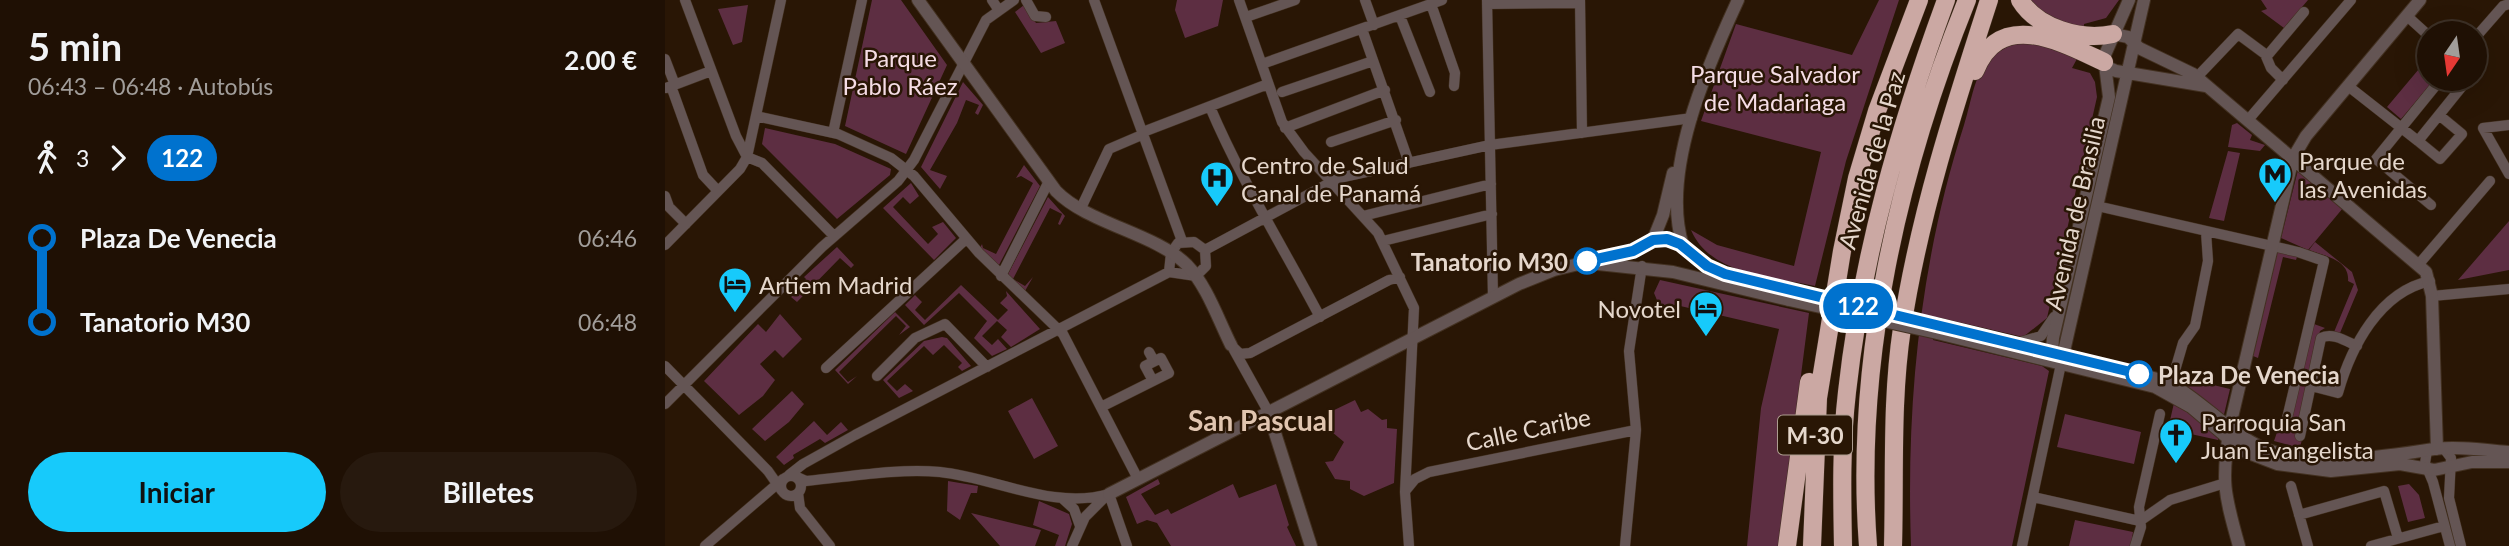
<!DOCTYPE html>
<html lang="es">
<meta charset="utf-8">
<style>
:root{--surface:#1f1004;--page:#27190e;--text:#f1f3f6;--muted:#a19d9a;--line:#3c3026;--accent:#17cafb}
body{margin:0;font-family:Lato,sans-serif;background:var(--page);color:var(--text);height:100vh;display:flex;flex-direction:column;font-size:26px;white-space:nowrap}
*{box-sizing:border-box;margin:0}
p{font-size:23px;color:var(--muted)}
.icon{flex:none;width:38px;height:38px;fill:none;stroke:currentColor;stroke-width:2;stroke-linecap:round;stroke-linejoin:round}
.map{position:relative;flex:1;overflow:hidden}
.sheet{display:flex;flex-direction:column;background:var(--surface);width:665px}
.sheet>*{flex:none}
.badge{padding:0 14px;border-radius:23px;font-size:24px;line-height:46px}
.needle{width:46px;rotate:193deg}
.controls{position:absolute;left:1752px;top:21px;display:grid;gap:14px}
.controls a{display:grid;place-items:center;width:70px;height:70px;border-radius:50%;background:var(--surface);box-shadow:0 7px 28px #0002,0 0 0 2px var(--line);font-size:35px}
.map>.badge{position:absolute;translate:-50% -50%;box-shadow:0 0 0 4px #fff}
.legs{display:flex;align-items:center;gap:10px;height:77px;padding:0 28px;font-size:23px}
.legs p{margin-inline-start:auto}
.overview{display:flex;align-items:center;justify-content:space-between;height:119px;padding:0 28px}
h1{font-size:38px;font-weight:700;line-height:52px}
.cta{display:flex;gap:14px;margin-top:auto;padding:14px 28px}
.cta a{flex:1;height:80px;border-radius:42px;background:var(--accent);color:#111;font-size:28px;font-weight:700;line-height:80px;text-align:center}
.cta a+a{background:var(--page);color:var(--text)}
ul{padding:0 28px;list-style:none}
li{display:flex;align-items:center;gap:24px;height:84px;font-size:26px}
li i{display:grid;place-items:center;width:10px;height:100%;margin:0 9px;background:currentColor}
li i::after{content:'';width:18px;height:18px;margin:-9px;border:5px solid;border-radius:50%;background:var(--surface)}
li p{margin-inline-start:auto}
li:first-child i{background:linear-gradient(#0000 50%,currentColor 0)}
li:last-child i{background:linear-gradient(currentColor 50%,#0000 0)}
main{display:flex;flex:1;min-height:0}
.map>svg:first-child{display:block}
</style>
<main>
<section class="sheet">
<div class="overview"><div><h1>5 min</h1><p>06:43 – 06:48 · Autobús</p></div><b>2.00 €</b></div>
<div class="legs"><svg class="icon" aria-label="walk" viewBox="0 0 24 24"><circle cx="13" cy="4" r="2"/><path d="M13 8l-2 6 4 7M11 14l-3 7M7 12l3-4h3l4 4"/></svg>3<svg class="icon" aria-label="forward" viewBox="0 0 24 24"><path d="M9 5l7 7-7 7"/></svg><b class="badge" style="background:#0072ce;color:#fff">122</b></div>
<ul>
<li><i style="color:#0072ce"></i><b>Plaza De Venecia</b><p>06:46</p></li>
<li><i style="color:#0072ce"></i><b>Tanatorio M30</b><p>06:48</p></li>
</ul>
<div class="cta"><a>Iniciar</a><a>Billetes</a></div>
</section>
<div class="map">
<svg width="1844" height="546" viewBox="0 0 1844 546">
<rect width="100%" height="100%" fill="#291605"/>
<path fill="#5d2e42" d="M207,0H236L282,65L241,154L180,126Z
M512,0H558L553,26L520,38L510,10Z
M1214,0H1234L1181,161L1150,286C1108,277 1045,275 1026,230L1052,245L1129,266L1156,152L1036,121L1071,24L1187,55Z
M1360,0H1454L1441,18L1419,24V27L1382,19Z
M1596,0H1643L1619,28L1596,11L1602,9Z
M83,5L77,42L68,45L53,9Z
M359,5L371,23L391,21L400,43L376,53L350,12Z
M1360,41L1378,43L1413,57L1407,68L1425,73L1430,82L1432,97L1382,318L1358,337L1272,317L1268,340L1377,366L1384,371L1347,546H1246C1241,403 1255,261 1299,125C1305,107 1309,78 1320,64C1332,51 1343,45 1360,41Z
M1764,57V79H1770L1736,119L1722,107Z
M298,82L318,105L313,115L310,113L314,105L301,100L292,123L265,170L282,176L275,189L256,167Z
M1572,123L1587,135L1585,140L1600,145L1595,151L1563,147L1567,125Z
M100,128L170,144L226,169L225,175L172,219L97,144Z
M1563,151L1575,153L1559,221L1544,218Z
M359,165L375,186L333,267L315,248L317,244L318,248L331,254L368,183L356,176L351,178Z
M1633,170L1678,208L1643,250L1616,238Z
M246,183L254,196L245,204L238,197L228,207L263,244L273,234L267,227L278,222L291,238L269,260L218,208Z
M383,197L400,216L395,225L393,224L397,214L385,208L348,279L360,286L368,277L360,291L342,276Z
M1844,221V270L1793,280Z
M1650,242L1687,272L1693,290L1675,333L1669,332L1689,284L1683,281C1685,260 1660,256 1644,250Z
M172,247L189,265L186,268L175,258L132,302L126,297L141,279L139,277Z
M1607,249L1633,254L1631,260L1618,257L1593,358L1583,354Z
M995,280L1144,313L1114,546H1082L1096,408L1114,329L1011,305H994L989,293Z
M296,285L333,320L343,310L335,303L342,296L341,291L375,329L346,347L336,337L342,330L332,321L317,336L327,345L333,339L342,349L327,356L309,338L322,321L294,293L259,325L240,305L250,295L257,302L250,310L260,320Z
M230,312L245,327L234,335L241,326L231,316L174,372L183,382L192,376L183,384L170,370Z
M115,314L137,339L118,358L110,350L95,364L110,380L98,396L74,415L39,381L93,324L101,332Z
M1649,324L1660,328L1655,331L1630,437L1637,439L1635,448L1609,441Z
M277,337L282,338L306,366L297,371L293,367L297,363L279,345L268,355L259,346L222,381L232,391L240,384L248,391L234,398L218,380L259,341Z
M1515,377L1565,389L1553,440L1503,429Z
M127,391L139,404L124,422L100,441L87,429Z
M367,398L393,446L369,459L343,411Z
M690,400L696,412L703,409L717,420L722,419V428L732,429L729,483L699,496L685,489V481L670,479L660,462L668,461L679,442L667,432H661L664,428L663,413Z
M1400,414L1476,432L1469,464L1392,447Z
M149,421L162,435L176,422L183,430L160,443L155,439L128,455L129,458L119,465L111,457Z
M493,479L495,484L476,494L490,515L503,509L506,514L568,484L574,498L611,484L624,525L622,527L631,546H506L492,523L482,520L472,524L461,497Z
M283,481L313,486L312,493H306L295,520L282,511Z
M1744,484L1754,495L1760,518L1743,522L1733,486Z
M374,501L404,514L407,524L400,546H390L394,535L368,525Z
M306,513L376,530L370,546H335Z
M1410,520L1468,532L1466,546H1404Z"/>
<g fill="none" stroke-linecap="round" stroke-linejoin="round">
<g stroke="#433121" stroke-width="11">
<path id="minor" d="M20,0L71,136L82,157L97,163L169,236
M327,0L333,9
M361,0L370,16L381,17
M429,0L517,241
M574,0L617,122L639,152L713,233L749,308L740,492L744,546
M700,0L709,25
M822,0L828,297
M915,0L917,133
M766,4L790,73L789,86
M822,4L915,3
M735,16L765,92
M1742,16L1764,36
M581,17L630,0
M697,29L744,163
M1810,38L1838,6L1844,4
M1602,56L1639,12
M0,59L10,85
M597,64L777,0
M1810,71L1813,67
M1532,77L1573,34L1600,54L1606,68L1618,80
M6,86L38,175L53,191
M1683,86L1753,141
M1,88L46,71
M617,92L708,61
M545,107C576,180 618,247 655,317
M1774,115L1797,134L1775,159L1753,141L1803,79
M91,116L173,134L226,158L249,176L314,253L398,334L473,479
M1583,120L1686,0
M1844,125L1818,128L1844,174
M620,128L720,90
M478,132L603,84
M168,133L197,0
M666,142L731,120
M0,196L4,207L21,224
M1766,205L1711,159L1776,79
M1432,206L1633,252L1659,261L1620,427
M416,208L444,149L479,134
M698,216L826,184
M718,241L827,214
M0,245L75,169L82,157L116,0
M540,250L674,178L825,145L1027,118
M1754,264L1825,181
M336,276L384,181
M1767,296L1844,289
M1352,343L1376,336L1389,317
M566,345L575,354L585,353L724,280L735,277
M569,350L603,411
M484,352L489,361
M0,366L103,471L117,491
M161,368L301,239
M212,376L250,338L280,324L322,367
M1506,384L1518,343L1530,326L1543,261L1541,232
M1646,386L1673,393C1686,347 1714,292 1765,281
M0,404L157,247L233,181L249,160L321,20L349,0
M436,407L504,373L496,358L480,366L488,381
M1635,436L1656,338C1667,332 1681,341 1692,346
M1780,450L1786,458L1784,498L1796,546
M1762,451L1760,463L1768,482L1785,546
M124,475L138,464L190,435L504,272L531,276L541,266L540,250L529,242L513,243L506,253L504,272
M116 486a10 10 0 1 1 20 0a10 10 0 1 1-20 0Z
M130,476L141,481C184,477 232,468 275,472C331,478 388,510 444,494
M1626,486L1643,546
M741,490L750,479L764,472L971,430
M133,493L135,508L165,546
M444,494L462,546
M1368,497L1475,521
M398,499L409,509L415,526
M1634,515L1719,491L1733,538
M1475,521L1505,500L1557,484
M40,546L118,479
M407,546L420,517L439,498
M960,546L971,430L964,351L977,266
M1357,546L1396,364
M1470,546L1476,527L1474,507L1495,414
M1706,546L1779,526"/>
</g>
<g stroke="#433121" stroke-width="14">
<path id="tertiary" d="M253,0L391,191C423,224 490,233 522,265C542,286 553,319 566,345
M1448,34L1463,37L1474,48L1528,74L1761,272L1767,296L1772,449
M1440,66L1451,71L1541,86
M988,240L998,215L1008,173
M1018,246C995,172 1042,67 1073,0
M933,264L1008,272L1124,300
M1273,325L1501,381C1536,399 1562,432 1598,448C1647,468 1718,457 1769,449C1792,446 1820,450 1844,452
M1272,333L1490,387L1526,407L1578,451L1612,464L1666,471L1735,464L1769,470L1807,462H1844
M1391,359L1387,352L1388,338L1444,97L1439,57L1464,0
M1397,360L1479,0
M603,411L646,546
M444,494L854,284L889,270L963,252L988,240L997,239L1015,244L1050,271L1126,290
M1574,546C1559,493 1556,481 1565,426L1628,158L1641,136L1755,0"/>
</g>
<g stroke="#433121" stroke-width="19">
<path id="motorway" d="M1355,0C1372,28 1416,41 1448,34
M1310,71C1335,8 1396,42 1439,62
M1122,546L1144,382
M1147,546L1153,398L1177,251L1192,178L1212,111L1254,0
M1178,546C1177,495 1176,443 1182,392C1197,256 1234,128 1281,0
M1203,546C1189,361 1233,171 1302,0
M1228,546C1230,473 1226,401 1237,328C1254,216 1289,108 1324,0"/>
</g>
<use href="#minor" stroke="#645554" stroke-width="10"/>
<use href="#tertiary" stroke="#645554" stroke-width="12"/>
<use href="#motorway" stroke="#cba8a3" stroke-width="18"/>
<g stroke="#433121" stroke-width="14" stroke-linecap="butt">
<path id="tertiary-bridge" d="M1126,290L1273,325
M1124,300L1272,333"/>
</g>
<use href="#tertiary-bridge" stroke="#645554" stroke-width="12"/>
</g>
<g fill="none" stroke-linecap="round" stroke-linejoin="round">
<g stroke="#fff" stroke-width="16">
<path id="line-1" d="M922,261L968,251L988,240L1002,239L1015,244L1042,266L1060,274L1474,374"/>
</g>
<use href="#line-1" stroke="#0072ce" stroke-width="10"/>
</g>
<defs>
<g id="metro-pin" transform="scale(1.75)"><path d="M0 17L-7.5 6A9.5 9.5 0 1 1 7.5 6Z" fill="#17cafb" stroke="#291605"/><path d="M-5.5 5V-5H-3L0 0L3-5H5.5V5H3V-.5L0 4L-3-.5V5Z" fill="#111"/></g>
<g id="hospital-pin" transform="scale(1.75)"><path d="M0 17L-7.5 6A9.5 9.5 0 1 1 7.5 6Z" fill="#17cafb" stroke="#291605"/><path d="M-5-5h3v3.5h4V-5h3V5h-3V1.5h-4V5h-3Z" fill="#111"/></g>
<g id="hotel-pin" transform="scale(1.75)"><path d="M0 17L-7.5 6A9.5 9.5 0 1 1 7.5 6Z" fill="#17cafb" stroke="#291605"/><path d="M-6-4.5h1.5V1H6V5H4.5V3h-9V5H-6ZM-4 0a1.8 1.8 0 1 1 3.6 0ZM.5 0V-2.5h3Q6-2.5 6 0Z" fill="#111"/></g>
<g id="church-pin" transform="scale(1.75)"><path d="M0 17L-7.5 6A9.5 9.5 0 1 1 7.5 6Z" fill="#17cafb" stroke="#291605"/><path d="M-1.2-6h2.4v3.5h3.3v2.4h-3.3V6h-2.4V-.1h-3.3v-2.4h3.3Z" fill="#111"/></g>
</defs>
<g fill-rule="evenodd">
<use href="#metro-pin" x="1610" y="174"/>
<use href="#hospital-pin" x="552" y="178"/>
<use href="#hotel-pin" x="70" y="284"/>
<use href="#hotel-pin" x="1041" y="308"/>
<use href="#church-pin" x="1511" y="435"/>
</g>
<g fill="#fff" stroke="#0072ce" stroke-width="3.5">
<circle cx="922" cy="261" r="12"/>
<circle cx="1474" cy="374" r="12"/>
</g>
<g text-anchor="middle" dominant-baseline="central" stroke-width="5" stroke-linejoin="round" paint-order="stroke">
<rect fill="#291605" stroke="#ad9d90" stroke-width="2" x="1113" y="415.5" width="74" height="39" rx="5"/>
<g font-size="23" font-weight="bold" fill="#e5d7cc">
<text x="1150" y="435">M-30</text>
</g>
<g font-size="24" fill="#f5dde5" stroke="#291605">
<text x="235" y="57">Parque<tspan x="235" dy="28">Pablo Ráez</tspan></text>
<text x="1110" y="73">Parque Salvador<tspan x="1110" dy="28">de Madariaga</tspan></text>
</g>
<g font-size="24" fill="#e5d7cc" stroke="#291605">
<text transform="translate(1206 160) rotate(-74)">Avenida de la Paz</text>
<text transform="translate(1409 213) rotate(-77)">Avenida de Brasilia</text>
<text transform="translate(863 429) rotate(-12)">Calle Caribe</text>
</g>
<g font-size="24" fill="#e5d7cc" stroke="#291605" text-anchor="start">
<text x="1634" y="160">Parque de<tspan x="1634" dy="28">las Avenidas</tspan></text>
<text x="576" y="164">Centro de Salud<tspan x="576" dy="28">Canal de Panamá</tspan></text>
<text x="94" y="284">Artiem Madrid</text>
<text x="1016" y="308" text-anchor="end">Novotel</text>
<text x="1536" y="421">Parroquia San<tspan x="1536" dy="28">Juan Evangelista</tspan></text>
</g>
<g font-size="24" font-weight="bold" fill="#e5d7cc" stroke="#291605" text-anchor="end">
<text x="903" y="261">Tanatorio M30</text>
<text x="1493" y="374" text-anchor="start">Plaza De Venecia</text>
</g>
<g font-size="28" font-weight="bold" fill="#e0c5b0" stroke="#291605">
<text x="596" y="420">San Pascual</text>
</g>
</g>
</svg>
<div class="controls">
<a><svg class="needle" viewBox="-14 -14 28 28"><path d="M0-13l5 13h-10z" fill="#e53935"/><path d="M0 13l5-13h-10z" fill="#a19d9a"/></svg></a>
</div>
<b class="badge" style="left:1193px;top:306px;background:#0072ce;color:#fff">122</b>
</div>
</main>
